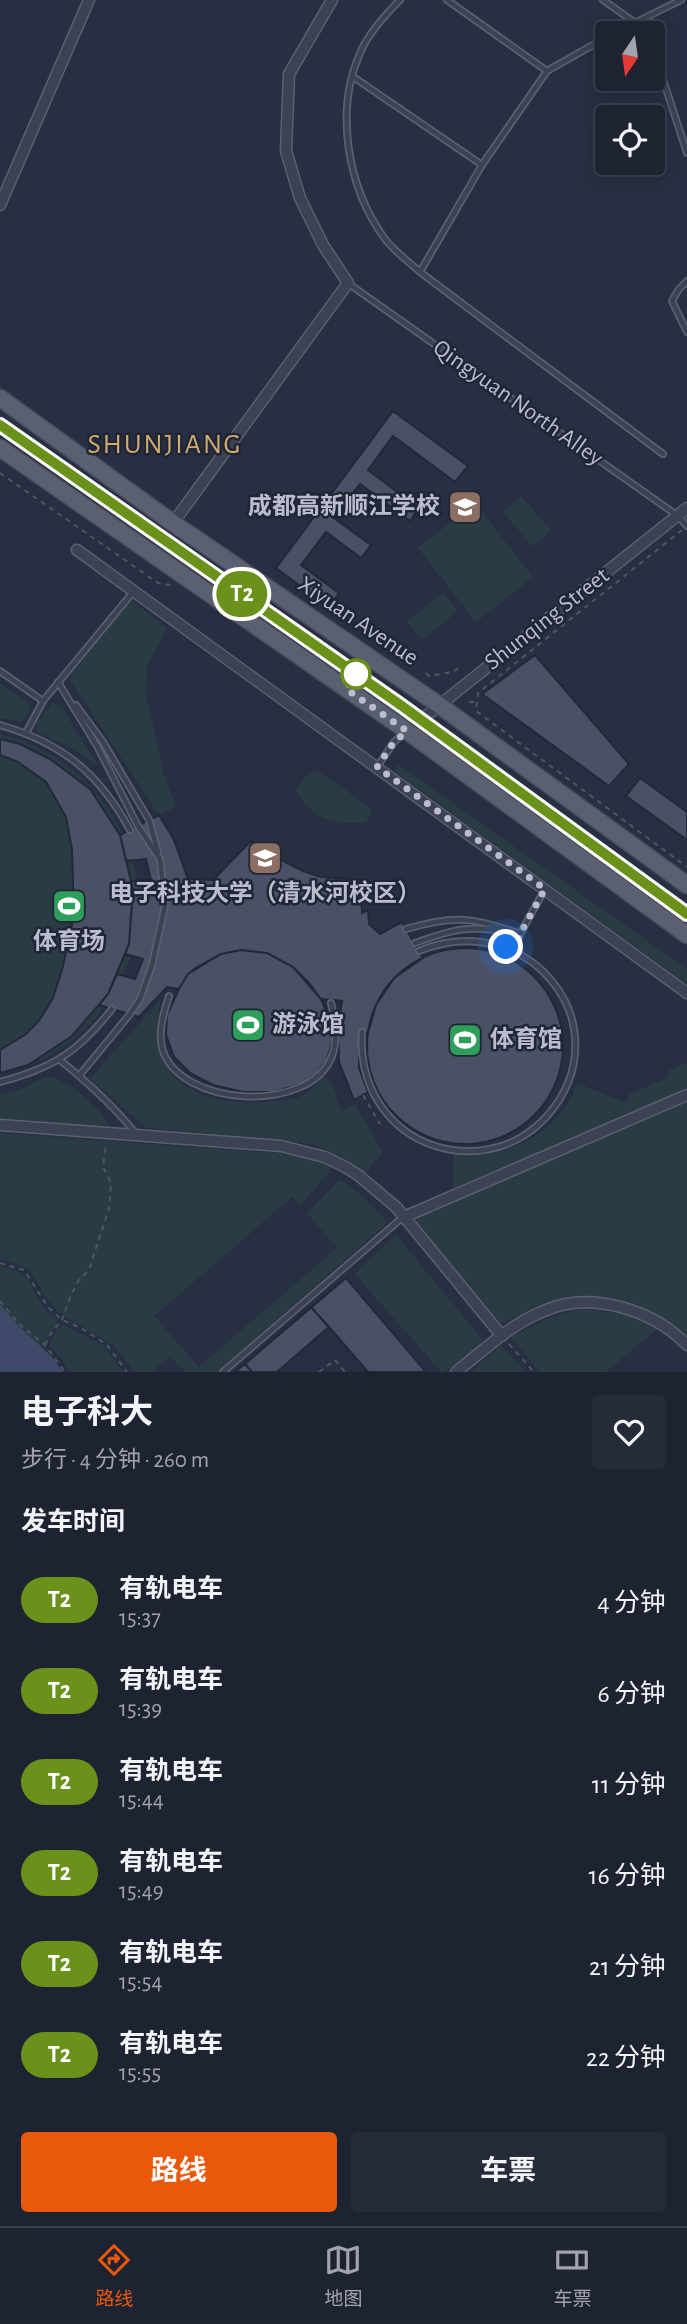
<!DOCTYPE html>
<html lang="zh">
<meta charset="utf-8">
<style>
:root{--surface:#1e2332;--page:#262b3a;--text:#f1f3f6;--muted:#a1a4ac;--line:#3c404d;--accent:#ea580c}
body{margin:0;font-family:"Alegreya Sans","Noto Sans SC",sans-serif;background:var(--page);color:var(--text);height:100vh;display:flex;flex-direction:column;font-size:26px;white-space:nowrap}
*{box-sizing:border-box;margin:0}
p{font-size:23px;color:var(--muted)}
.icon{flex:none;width:38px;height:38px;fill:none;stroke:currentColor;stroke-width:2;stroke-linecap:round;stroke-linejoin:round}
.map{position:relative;height:1372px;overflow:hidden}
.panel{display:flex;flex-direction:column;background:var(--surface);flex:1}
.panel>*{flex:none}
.badge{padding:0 14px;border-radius:23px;font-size:24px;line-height:46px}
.needle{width:46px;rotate:193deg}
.controls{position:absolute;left:595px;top:21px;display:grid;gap:14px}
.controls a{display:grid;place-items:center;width:70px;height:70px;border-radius:7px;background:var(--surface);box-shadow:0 4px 18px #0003,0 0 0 2px var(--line);font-size:35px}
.you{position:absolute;width:35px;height:35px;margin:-18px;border:5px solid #fff;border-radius:50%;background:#1a73e8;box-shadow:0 0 0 10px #1a73e833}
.map>.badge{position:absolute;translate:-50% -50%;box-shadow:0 0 0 4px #fff}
h2{padding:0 21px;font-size:26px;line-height:63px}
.round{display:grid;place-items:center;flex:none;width:74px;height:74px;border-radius:7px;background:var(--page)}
.summary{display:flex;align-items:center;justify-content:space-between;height:119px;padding:0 21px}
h1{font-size:33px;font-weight:700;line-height:52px}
.action{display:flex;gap:14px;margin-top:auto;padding:14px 21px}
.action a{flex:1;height:80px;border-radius:7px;background:var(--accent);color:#fff;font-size:28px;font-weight:700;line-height:80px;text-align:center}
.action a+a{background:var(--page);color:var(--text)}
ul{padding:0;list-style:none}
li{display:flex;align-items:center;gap:21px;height:91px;padding:0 21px}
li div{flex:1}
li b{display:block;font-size:26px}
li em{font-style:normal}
li .badge{min-width:77px;font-weight:700;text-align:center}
.dock{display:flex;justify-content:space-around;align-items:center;height:98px;border-top:2px solid var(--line);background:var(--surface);font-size:19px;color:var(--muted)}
.dock a{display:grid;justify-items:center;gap:4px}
.dock .on{color:var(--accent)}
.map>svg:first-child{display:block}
</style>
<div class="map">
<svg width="687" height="1372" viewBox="0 0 687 1372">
<rect width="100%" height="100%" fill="#282f42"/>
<path fill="#2a3c43" d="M521,496L551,531L533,547L503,512Z
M475,503L533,577L476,622L418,548Z
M443,593L458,611L422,640L407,621Z
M133,602L167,628L148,664L145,689L163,771L176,807L159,815L69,679L123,605Z
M0,683L30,704L29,713L21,722L0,718Z
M52,703L61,706L98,766L70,747L38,733L36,724Z
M0,734C126,765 183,912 98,1015C73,1045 39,1066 0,1074Z
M399,765L687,969V984L394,771Z
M317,770L371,808L370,817L364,823C330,824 313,820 296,790L305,777Z
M161,999C158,1018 153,1034 159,1052C175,1099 231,1106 273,1101C281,1100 293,1100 300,1097C309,1093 317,1083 324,1076L332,1084L341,1111L355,1105L383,1152L365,1173L340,1156L315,1145L289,1141L147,1128L90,1079Z
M687,1063V1089L452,1189L454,1154C466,1154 480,1156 492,1153C530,1146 566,1119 577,1083L626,1103L629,1094L667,1078L669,1070Z
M49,1076C69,1081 105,1111 111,1130L0,1122V1095L19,1090Z
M687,1101V1334C642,1303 600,1286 546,1304C531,1309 516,1317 502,1324L416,1223L419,1216Z
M0,1133L278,1153L315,1160L330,1166V1171L301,1205L292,1197L154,1316L199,1367L337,1248L307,1213L340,1180L351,1186L388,1222L217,1372H185L170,1356L155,1369L158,1372H134L115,1346L59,1313L45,1296L30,1270L12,1262L0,1259Z
M396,1235L482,1339L480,1345L444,1372H441L355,1274Z
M0,1266C33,1273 26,1281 42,1305C46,1311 53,1316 58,1321L42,1348L18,1325L0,1304Z
M585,1309L628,1315L658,1328L606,1372H540L511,1337C536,1324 557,1312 585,1309Z
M63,1325L104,1346L124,1372H69L61,1358L49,1345L57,1330Z
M501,1345L525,1372H471Z"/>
<path fill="#3f4a6a" d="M0,1304L18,1325L52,1357L63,1372H0Z"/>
<path fill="#4a5066" stroke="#232839" stroke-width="2" d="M393,411L468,466L455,482L393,436L368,470L419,508L410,521L360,484L334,518L371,545L361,558L326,532L301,565L339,593L329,607L276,568Z
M535,655L629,764L609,786L482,694Z
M0,739L20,744L50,759L90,789L120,835L133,889L129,944L108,994L72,1036L28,1065L0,1073V1050L26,1034L39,1021L53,998L63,966L73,920V883L72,849L66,817L46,782L18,762L0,755Z
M640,778L687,812V840L626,796Z
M159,815L174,840L188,879L213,880L251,841L267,853L303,871L321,877L360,880L362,913L368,910L369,924L380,934L402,922L423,958L394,978L376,1005L368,1033L359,1031V1068L368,1092L354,1100L339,1062L338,1026L342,1001L321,999L309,983L293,967L267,953L241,950L221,954L188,974L179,989L167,987L139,1017L99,1005L108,994L117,974L135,979L143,959L125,954L129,944L133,889L131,881L151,880L146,859L126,861L120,835Z
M367 1046a98 98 0 1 1 196 0a98 98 0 1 1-196 0Z
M241,950L267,953L293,967L321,999L327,1014L333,1038L327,1060L317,1073L301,1084L273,1092H243L213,1085L190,1073L174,1057L166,1035L167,1015L179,989L188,974L197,967L221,954Z
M346,1278L426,1372H368L329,1327L277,1372H235Z
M346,1278L426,1372H368L311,1307Z
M311,1307L329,1327L277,1372H252L245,1364Z"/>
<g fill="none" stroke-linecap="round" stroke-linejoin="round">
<g stroke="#5b5f6f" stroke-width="8">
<path id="lane" d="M400,0C386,14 369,33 361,51C334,110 347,187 385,239C394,251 408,261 420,272L663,454
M447,0L547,71
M603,0L634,22L644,33
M614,33L681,0
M653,49L687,153
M352,76L482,165
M420,272L482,165L547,71L607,37
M687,281L679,289L672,301L687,332
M349,284L678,516L687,526
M0,671L43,701
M58,682L97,746L138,826L160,859L165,906L152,965L140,999L130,1014L79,1076
M76,705L103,742L149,820L158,852
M0,725C62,743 99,773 130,830
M26,733L43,701L133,592
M377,767L394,742L403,734
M406,929C454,915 474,917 520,934
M415,943C454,929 468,925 509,932
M515,951L520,934L545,889
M169,996C164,1012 158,1030 162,1048C178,1107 310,1115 332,1056C338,1040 335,1019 331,1003
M362,1032C359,1072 375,1110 408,1133C432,1149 462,1155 490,1149C512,1145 533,1132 548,1115C624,1026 529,906 419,951
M60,1060C87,1082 115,1107 136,1134
M0,1082C53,1068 78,1052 112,1009
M223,1372L403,1217"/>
</g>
<g stroke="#5b5f6f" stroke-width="13">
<path id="street" d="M0,205L89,0
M173,523L348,283L323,245L300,198L286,151L289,74L332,0
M77,550L687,993
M407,731L687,508
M0,1125L281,1146L325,1157L345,1167L358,1175L396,1207L502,1336
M404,1217L687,1095
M456,1372C484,1350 511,1324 544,1311C591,1290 653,1310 687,1345"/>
</g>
<g stroke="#464a5b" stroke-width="19">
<path id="primary" d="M0,398L173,523L439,705L687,885
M0,448L407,731L687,935"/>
</g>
<path stroke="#495960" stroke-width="2" stroke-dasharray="5 5" stroke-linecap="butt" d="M0,473L158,583L170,585
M682,530L478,693L476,711L687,867
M426,673L429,676L453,672L460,667
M469,702H476
M363,1095L380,1124
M0,1263L24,1270L48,1307L62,1320L81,1328L106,1344L127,1372
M0,1301L19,1324L45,1345L65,1372
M509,1344L534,1372
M45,1345L52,1332L62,1320L71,1295L79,1280L89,1270L109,1208L111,1183L103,1167L106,1144
M319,1372L335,1360L345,1372"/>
<use href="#lane" stroke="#3d4252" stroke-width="4.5"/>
<use href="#street" stroke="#3d4252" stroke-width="10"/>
<use href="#primary" stroke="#5b6071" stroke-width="16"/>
<path stroke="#5f6578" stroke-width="2" d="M0,425L402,706L687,914"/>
</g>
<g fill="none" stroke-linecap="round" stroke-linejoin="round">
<g stroke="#fff" stroke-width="16">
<path id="line" d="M0,425L402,706L687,914"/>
</g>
<use href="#line" stroke="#6a911a" stroke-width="10"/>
<path stroke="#babdcc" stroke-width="7" stroke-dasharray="0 12.6" d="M356,674L346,689L407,731L394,742L377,767L545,889L520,934L515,951L506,947"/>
</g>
<defs>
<g id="school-square" transform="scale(1.75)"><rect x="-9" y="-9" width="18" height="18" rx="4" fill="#8d6e63" stroke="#212637"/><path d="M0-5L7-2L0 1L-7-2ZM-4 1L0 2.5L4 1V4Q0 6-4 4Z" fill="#fff"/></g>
<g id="university-square" transform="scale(1.75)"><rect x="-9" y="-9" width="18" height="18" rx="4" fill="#8d6e63" stroke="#212637"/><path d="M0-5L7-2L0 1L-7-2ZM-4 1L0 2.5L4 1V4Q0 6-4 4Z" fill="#fff"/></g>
<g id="stadium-square" transform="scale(1.75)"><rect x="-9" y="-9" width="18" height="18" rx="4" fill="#2e9e5b" stroke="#212637"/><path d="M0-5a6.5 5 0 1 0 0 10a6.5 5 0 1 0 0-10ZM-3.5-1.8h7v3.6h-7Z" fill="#fff"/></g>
</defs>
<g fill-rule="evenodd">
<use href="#school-square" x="465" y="507"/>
<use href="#university-square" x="265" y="858"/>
<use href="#stadium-square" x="69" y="906"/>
<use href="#stadium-square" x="248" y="1025"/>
<use href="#stadium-square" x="465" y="1040"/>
</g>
<circle fill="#fff" stroke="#6a911a" stroke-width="3.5" cx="356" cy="674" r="14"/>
<g text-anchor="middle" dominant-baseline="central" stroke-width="5" stroke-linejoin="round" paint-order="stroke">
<g font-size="24" fill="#babdcc" stroke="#212637">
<text transform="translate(518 403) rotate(35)">Qingyuan North Alley</text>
<text transform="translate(547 619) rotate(-38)">Shunqing Street</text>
<text transform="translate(358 621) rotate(34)">Xiyuan Avenue</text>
</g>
<g font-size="24" font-weight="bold" fill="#babdcc" stroke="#212637">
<text x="440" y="507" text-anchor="end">成都高新顺江学校</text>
<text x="265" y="894">电子科技大学（清水河校区）</text>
<text x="69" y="942">体育场</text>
<text x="272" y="1025" text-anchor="start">游泳馆</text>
<text x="490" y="1040" text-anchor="start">体育馆</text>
</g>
<g font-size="28" letter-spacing="2" fill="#d2ab6f" stroke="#212637">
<text x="165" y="445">SHUNJIANG</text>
</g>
</g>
</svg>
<div class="controls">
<a><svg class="needle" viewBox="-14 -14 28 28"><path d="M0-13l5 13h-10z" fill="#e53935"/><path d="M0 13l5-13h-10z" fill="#a1a4ac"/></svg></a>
<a><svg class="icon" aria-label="locate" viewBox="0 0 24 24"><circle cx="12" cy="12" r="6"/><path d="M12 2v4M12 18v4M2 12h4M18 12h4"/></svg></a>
</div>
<div class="you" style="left:506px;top:947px"></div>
<b class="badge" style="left:242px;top:594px;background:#6a911a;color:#fff">T2</b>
</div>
<section class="panel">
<div class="summary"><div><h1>电子科大</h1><p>步行 · 4 分钟 · 260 m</p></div><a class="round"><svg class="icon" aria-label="heart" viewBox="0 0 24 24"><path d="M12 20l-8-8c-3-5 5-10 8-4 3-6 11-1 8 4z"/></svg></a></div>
<h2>发车时间</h2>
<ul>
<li><span class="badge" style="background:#6a911a;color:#fff">T2</span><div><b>有轨电车</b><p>15:37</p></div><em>4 分钟</em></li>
<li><span class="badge" style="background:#6a911a;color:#fff">T2</span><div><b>有轨电车</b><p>15:39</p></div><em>6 分钟</em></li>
<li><span class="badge" style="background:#6a911a;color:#fff">T2</span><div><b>有轨电车</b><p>15:44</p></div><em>11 分钟</em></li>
<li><span class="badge" style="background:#6a911a;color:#fff">T2</span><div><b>有轨电车</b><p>15:49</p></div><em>16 分钟</em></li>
<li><span class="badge" style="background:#6a911a;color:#fff">T2</span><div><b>有轨电车</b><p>15:54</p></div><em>21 分钟</em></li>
<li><span class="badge" style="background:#6a911a;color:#fff">T2</span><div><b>有轨电车</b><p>15:55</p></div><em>22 分钟</em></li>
</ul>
<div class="action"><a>路线</a><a>车票</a></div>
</section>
<nav class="dock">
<a class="on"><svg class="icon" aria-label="directions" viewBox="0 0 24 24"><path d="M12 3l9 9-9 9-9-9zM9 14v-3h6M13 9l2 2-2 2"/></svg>路线</a>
<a><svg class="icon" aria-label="map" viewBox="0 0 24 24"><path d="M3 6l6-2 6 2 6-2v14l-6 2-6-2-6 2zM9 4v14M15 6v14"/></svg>地图</a>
<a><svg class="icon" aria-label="tickets" viewBox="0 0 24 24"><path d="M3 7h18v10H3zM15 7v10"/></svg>车票</a>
</nav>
